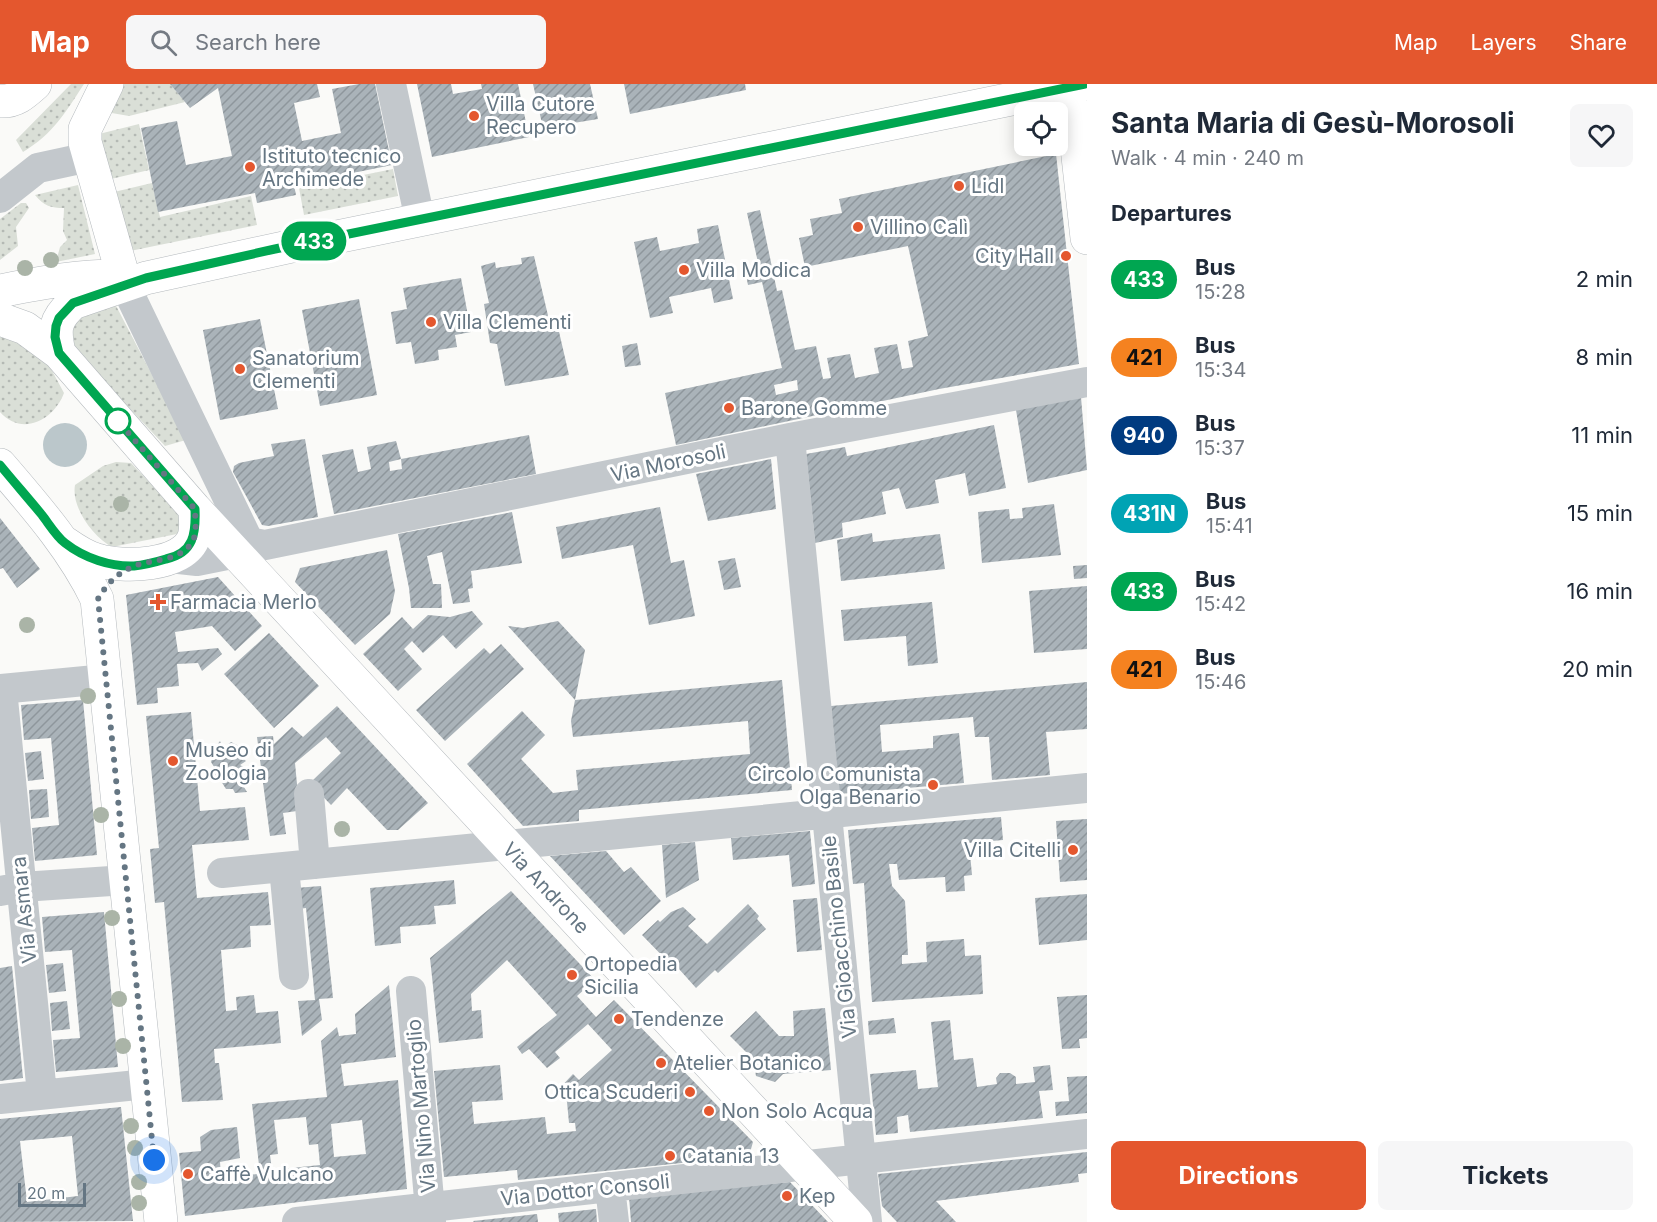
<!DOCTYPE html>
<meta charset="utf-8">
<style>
:root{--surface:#fff;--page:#f6f6f7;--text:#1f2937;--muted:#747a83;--accent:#e4572e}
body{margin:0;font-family:Inter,sans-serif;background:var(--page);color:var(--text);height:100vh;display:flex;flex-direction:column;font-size:22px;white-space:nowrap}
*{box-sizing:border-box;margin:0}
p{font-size:20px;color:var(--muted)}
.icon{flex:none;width:33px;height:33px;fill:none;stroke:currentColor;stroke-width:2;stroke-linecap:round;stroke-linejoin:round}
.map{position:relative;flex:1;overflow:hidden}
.side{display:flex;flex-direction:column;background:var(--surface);width:570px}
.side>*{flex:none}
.badge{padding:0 12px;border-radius:20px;font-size:21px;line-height:39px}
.tools{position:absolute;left:1014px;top:18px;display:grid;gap:12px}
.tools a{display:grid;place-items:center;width:54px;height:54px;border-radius:9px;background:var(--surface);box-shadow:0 3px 15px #0003;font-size:30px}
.scale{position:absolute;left:18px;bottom:15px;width:68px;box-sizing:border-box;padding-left:6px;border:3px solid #657683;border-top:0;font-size:16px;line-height:21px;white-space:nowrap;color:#657683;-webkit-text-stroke:4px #fff;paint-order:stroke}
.you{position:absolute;width:30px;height:30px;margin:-15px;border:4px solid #fff;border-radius:50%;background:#1a73e8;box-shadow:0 0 0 9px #1a73e833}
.map>.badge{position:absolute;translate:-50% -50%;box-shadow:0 0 0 3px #fff}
h2{padding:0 24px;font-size:22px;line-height:54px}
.round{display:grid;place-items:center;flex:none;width:63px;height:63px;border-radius:9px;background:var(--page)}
.overview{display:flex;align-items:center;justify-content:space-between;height:102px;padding:0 24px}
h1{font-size:28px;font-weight:700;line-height:45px}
.primary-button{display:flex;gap:12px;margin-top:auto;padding:12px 24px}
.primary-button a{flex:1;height:69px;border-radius:9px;background:var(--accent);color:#fff;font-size:24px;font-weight:700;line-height:69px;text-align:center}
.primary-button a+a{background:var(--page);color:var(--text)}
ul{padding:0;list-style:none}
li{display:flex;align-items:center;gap:18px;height:78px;padding:0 24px}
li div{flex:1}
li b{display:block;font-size:22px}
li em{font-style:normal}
li .badge{min-width:66px;font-weight:700;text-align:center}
header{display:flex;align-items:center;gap:36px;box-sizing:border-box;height:84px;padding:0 30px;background:var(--accent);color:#fff}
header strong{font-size:28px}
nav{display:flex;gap:33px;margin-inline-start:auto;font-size:21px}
.search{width:420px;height:54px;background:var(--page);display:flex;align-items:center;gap:15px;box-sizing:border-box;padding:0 21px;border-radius:9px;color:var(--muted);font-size:22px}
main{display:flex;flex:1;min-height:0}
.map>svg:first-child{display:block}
</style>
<header>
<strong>Map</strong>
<div class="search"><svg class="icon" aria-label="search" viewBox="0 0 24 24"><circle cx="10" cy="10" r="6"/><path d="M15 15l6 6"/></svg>Search here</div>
<nav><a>Map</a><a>Layers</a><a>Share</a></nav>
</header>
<main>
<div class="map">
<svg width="1087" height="1138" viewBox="0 0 1087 1138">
<defs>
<pattern id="garden-dots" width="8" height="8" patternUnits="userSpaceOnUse" patternTransform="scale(1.5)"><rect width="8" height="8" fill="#dadfd7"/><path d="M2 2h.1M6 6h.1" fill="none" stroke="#b4b9b4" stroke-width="1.8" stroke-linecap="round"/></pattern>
<pattern id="building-hatch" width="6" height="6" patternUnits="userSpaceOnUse" patternTransform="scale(1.5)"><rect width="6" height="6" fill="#aab3b9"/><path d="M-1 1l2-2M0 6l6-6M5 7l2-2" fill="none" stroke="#8e969c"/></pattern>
</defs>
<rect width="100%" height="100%" fill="#fafaf8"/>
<path fill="url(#garden-dots)" d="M71,0H84C65,29 54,49 23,68L16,56Z
M123,0H170L185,18L129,32L106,28Z
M139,40L149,86L111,95L99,50Z
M393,85L398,112L304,131L299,104Z
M152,99L160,133L251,112L257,141L130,167L114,108Z
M78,101L95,170L56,178L60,163L67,156L63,147L64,124C51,124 44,122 35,111Z
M21,119H26L29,124L16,143L18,162L0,176V135Z
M113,216L186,356L165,362L72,263L69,240Z
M3,252L19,258L49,281L64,309C54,336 22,353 0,328V253Z
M116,378L131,379L180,430L181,444L177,450L112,463C93,453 71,423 75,401L103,382Z"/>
<path fill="#bbc7cb" d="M43 361a22 22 0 1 1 44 0a22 22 0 1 1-44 0Z"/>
<path fill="url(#building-hatch)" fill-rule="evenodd" d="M170,0H317L320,13L294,19L302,57L341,49L332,5L359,0H375L392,81L294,101L296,111L257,119L255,109L158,128L141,44L177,37L186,81L232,72L218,4L190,24Z
M417,0H451L453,10L482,5L481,0H518L529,53L432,73Z
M533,0H590L598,35L543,44Z
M624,0H745L746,6L630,30Z
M1056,70L1079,280L939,305L676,361L665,309L782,284L762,198L748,201L745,186L759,183L747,129L760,126L777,207L782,206L795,266L816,262L823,295L831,294L827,274L850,270L855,294L879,289L874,264L897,260L902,285L913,283L908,257L928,252L908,162L805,183L799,154L813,151L810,135L842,129L839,115ZM797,296L798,306L776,311L774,301Z
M718,141L733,215L714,219L711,204L669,213L673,229L650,234L634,158L657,153L660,167L699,159L697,145Z
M534,172L550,240L557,239L569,291L505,302L497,260L490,259L484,220L489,219L481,182L495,178L496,184L522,180L521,174Z
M461,194L471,248L455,251L457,263L438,266L439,276L415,280L411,258L396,260L391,228L407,225L403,204Z
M359,215L377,311L320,322L302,226Z
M260,235L278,325L220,336L203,246Z
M637,259L641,281L625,283L622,262Z
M1081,313L1087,386L1028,399L1016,326Z
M994,341L1006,404L969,412L965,389L935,396L939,419L906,425L899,404L882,408L886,430L842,439L843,453L815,459L806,370L845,363L847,372Z
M529,351L536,390L334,430L322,371L353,365L358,388L371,385L367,363L396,357L401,375L389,378L390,387L402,385L401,375Z
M305,355L318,433L268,442L262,441L233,388L234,382L239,379L274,372L271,360Z
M771,375L776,425L708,437L696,390Z
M1054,420L1061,471L982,479L978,428L1009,425L1010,435L1023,434L1022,424Z
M660,423L671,479L684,476L695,532L649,541L633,461L562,475L556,443Z
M512,428L522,479L471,487L473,504L468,505L470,518L453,520L442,468L427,472L433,500H441L442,524H411L409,504L398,450Z
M0,434L40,485L17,504L3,484L0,485Z
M872,449L873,458L940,450L945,485L841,497L837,456Z
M387,466L395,507L390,530L355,561L295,498L300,484Z
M735,474L741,503L724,506L718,477Z
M1087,481V494L1074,495L1073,482Z
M218,493L262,542L235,567L212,542L175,548L178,568L218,564L222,570L202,587L198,579L177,580L179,602L157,604L158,619L137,621L126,511Z
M1087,502V565L1034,569L1029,507Z
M932,518L938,579L908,582L906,552L844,557L841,526Z
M472,527L483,540L456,565L443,551L423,569L412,557L404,565L422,585L398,607L363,570L402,533L413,545L428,531L450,533Z
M558,537L585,566L575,616L782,596L792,706L579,726V737L523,742L467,680L522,627L545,651L521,675L553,709L578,706L576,686L750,670L748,637L573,653L571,637L575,616L508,542L523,544Z
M269,549L319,602L274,644L224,590Z
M501,560L524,585L445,657L416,626L484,564L490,570Z
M1087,598V645L1046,648L1050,691L992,696L989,653H975L973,633L880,641L882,668L933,664V652L959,649L964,699L839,710L831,622Z
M83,616L97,771L35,777L32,744L59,741L51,654L24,656L21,621Z
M337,622L428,719L398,746H387L347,704L331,721L310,699L341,669L326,653L295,679L298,711L297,727L283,729L286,750L270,752L257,653L273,652L274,660L292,643L303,653Z
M191,628L200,727L245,723L249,756L192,761L197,814L268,808L271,841L250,842L251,863L221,866L226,927L237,926L236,913L254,911L256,929L278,927L281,959L214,965L215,979H219L223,1016L182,1018L164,818L155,819L150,765L159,764L146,632Z
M220,657L223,664L231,658L241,663L238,670L246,677L240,681L251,687L245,695L249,700L244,703L247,708L235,709L233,705H226L219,694L211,690L216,686L211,678L215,667L214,665Z
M41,667L44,695L28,697L25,669Z
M47,705L49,733L31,735L29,706Z
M1001,733L1003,756L969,759L972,791L964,792L965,807L946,808L945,793L899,796L897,780H889L892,802L905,817L908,871H902V880L927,878L926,858L964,855L965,872L981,871L983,910L872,918L864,799L853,800L848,746Z
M1087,735V796L1060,798L1056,737Z
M810,747L815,800L792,803L789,771L733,776L731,754Z
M695,758L699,796L666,814L662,761Z
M606,767L624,788L631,783L661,817L624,851L550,772Z
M454,796L456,820L434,822L436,840L400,843L401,859L375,862L370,804Z
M321,802L333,914L319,915L322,936L302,952L298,917L315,916L306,824L298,825L295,804Z
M511,807L595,896L577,912L596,933L614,916L753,1058L749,1072L518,1096L517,1086L444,1093L434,987L500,981L503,1016L472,1018L474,1040L545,1033L547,1050L576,1047L575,1039H569L567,1018L557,1007L573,990L579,996L612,966L588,940L555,968L560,974L547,984L529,965L522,970L517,963L557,931L507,876L471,910L472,927L481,926L483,954L439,959L430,874Z
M1087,810V856L1039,861L1035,814Z
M817,814L822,866L797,868L793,816Z
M748,820L759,832L757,835L766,845L718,889L715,886L696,904L679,885L677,887L642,851L658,836L660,838L671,828L683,823L696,835L688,842L707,860Z
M104,828L118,983L56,988L53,956L80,954L72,866L45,868L42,833Z
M63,879L66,907L49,909L46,881Z
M12,882L23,994L0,997V884Z
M389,901L396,973L341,980L344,1002L398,996L407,1105L185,1132L179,1069L201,1067L200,1053L211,1046L237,1043L240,1074L220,1078L221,1092L260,1090L252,1020L327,1013L321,957L337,943L339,952L356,950L355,930ZM306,1033L309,1061L318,1060L320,1081L272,1086L270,1071L278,1070L274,1036ZM362,1036L366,1070L334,1073L331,1040Z
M1087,911V954L1079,955L1080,964L1062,965L1057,913Z
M67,917L70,945L52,947L50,919Z
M825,924L831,986L783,990L775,998L756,992L753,975L730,952L756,927L779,952H794L793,927Z
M894,934L896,949L869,951L868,937Z
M950,936L954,976L973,974L977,1003L997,1000L996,994L1000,989H1010L1016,993V1000L1035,998L1033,983L1050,981L1053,1006L1039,1007L1043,1034L910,1048L908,1031L897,1033L898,1049L876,1051L870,990L916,986L918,1005L938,1003L931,938Z
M1087,992V1029L1056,1032L1055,1018L1069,1017L1067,993Z
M121,1023L133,1137L0,1138V1035ZM72,1052L78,1112L27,1118L20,1057Z
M1087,1068V1089L1078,1090L1079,1098L936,1117L956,1138H897L882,1122L878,1090Z
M790,1098L828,1138H631L629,1113Z
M596,1125L597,1138H559L558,1129Z
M537,1130L538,1138H474L473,1137Z"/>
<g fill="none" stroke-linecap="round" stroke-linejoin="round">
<g stroke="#b5babe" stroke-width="34">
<path id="major" d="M107,0L85,45V58L123,192
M1070,0L1087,154
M0,17C15,18 24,10 35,0
M0,207C41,199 81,191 123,192
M0,235L25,244L59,269L195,425L856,1138
M59,269C54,245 54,236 73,219L146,194L297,161L1085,0
M0,381C36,423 73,465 97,515L161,1138
M65,459C75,466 85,473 97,476C122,484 184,483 194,453C197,444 195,434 195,425"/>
</g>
<path stroke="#c3c8cc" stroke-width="30" d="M391,0L420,136
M0,114L38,84L89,73
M125,201L249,458L237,469L197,477L170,474
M790,354L867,1138
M222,453L265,461L790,354L1087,298
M0,605L106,595
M2,605L42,1010
M309,710L315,780
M284,783L294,891
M222,789L1087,704
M0,807L22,803L126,796
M411,907L431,1138
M0,1015L147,1000
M610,1103L614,1138
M297,1138L1087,1050"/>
<use href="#major" stroke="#fff" stroke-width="33"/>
</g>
<g fill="#aab4a7">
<circle cx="51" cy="176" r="8"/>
<circle cx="25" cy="184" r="8"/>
<circle cx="121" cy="420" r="8"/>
<circle cx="27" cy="541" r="8"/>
<circle cx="88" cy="612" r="8"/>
<circle cx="101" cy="731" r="8"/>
<circle cx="342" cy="745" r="8"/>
<circle cx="112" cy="834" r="8"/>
<circle cx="119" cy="915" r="8"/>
<circle cx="123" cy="962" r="8"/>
<circle cx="131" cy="1042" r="8"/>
<circle cx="135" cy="1064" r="8"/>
<circle cx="139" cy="1098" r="8"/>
<circle cx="139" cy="1119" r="8"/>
</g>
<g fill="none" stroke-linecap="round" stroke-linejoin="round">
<g stroke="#fff" stroke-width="14">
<path id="line" d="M0,381C14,398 28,414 42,431C49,440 56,452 65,459C84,474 111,483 134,482C145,481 156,478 166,475C194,469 196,449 195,425L59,269L55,253L56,242L59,234L73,219L146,194L275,165L1085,0"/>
</g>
<use href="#line" stroke="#00a651" stroke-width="9"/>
<path stroke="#657683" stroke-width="6" stroke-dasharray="0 10.8" d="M118,337L116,335L195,425C195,434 197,445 194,454C184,479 151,474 132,483C116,490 106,501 98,515L154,1076"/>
</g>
<g fill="#e4572e" stroke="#fff" stroke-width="2">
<circle cx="474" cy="32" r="6"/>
<circle cx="250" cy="83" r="6"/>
<circle cx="959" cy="102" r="6"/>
<circle cx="858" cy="143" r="6"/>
<circle cx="1066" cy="172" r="6"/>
<circle cx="684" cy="186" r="6"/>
<circle cx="431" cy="238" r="6"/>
<circle cx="240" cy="285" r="6"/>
<circle cx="729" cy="324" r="6"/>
<path d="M155 509h6v6h6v6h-6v6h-6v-6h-6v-6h6z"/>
<circle cx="173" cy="677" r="6"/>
<circle cx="933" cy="701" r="6"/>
<circle cx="1073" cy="766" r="6"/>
<circle cx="572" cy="891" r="6"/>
<circle cx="619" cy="935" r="6"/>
<circle cx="661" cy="979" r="6"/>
<circle cx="690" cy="1008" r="6"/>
<circle cx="709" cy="1027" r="6"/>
<circle cx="670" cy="1072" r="6"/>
<circle cx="188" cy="1090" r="6"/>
<circle cx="787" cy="1112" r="6"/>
</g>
<circle fill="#fff" stroke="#00a651" stroke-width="3" cx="118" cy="337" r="12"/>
<g text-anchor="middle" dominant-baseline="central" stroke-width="6" stroke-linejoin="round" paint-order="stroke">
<g font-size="20" fill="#657683" stroke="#fff" text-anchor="start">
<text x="486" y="20">Villa Cutore<tspan x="486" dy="23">Recupero</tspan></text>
<text x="262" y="72">Istituto tecnico<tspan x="262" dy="23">Archimede</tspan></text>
<text x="971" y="102">Lidl</text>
<text x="870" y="143">Villino Calì</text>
<text x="1054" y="172" text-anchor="end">City Hall</text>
<text x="696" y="186">Villa Modica</text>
<text x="443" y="238">Villa Clementi</text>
<text x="252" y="274">Sanatorium<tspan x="252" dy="23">Clementi</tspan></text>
<text x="741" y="324">Barone Gomme</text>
<text x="170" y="518">Farmacia Merlo</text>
<text x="185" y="666">Museo di<tspan x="185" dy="23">Zoologia</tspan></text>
<text x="921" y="690" text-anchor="end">Circolo Comunista<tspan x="921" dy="23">Olga Benario</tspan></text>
<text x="1061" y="766" text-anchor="end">Villa Citelli</text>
<text x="584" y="880">Ortopedia<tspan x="584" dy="23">Sicilia</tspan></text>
<text x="631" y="935">Tendenze</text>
<text x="673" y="979">Atelier Botanico</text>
<text x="678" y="1008" text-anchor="end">Ottica Scuderi</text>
<text x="721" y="1027">Non Solo Acqua</text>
<text x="682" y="1072">Catania 13</text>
<text x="200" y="1090">Caffè Vulcano</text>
<text x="799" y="1112">Kep</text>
</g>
<g font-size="20" fill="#657683" stroke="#fff">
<text transform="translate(668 379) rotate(-12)">Via Morosoli</text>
<text transform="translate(546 804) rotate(47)">Via Androne</text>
<text transform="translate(24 826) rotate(-96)">Via Asmara</text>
<text transform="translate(839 853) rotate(-96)">Via Gioacchino Basile</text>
<text transform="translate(421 1022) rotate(-95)">Via Nino Martoglio</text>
<text transform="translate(585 1106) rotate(-6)">Via Dottor Consoli</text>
</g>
</g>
</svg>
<div class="tools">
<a><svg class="icon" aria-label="locate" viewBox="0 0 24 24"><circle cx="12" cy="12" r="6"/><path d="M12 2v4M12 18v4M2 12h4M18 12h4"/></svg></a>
</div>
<div class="scale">20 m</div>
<div class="you" style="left:154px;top:1076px"></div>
<b class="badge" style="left:314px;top:157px;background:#00a651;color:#fff">433</b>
</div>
<section class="side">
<div class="overview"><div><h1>Santa Maria di Gesù-Morosoli</h1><p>Walk · 4 min · 240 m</p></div><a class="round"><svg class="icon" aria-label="heart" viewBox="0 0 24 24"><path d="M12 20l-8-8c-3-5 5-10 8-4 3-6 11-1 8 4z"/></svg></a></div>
<h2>Departures</h2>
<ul>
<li><span class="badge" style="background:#00a651;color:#fff">433</span><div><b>Bus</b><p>15:28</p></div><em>2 min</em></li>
<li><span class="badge" style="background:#f58220;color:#111">421</span><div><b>Bus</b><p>15:34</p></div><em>8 min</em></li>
<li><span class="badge" style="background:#003b80;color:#fff">940</span><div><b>Bus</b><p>15:37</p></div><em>11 min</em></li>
<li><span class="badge" style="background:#00a3b4;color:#fff">431N</span><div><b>Bus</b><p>15:41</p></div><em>15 min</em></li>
<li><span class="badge" style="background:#00a651;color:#fff">433</span><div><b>Bus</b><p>15:42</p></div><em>16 min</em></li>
<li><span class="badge" style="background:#f58220;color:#111">421</span><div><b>Bus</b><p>15:46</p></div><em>20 min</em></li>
</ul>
<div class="primary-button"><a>Directions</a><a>Tickets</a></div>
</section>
</main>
